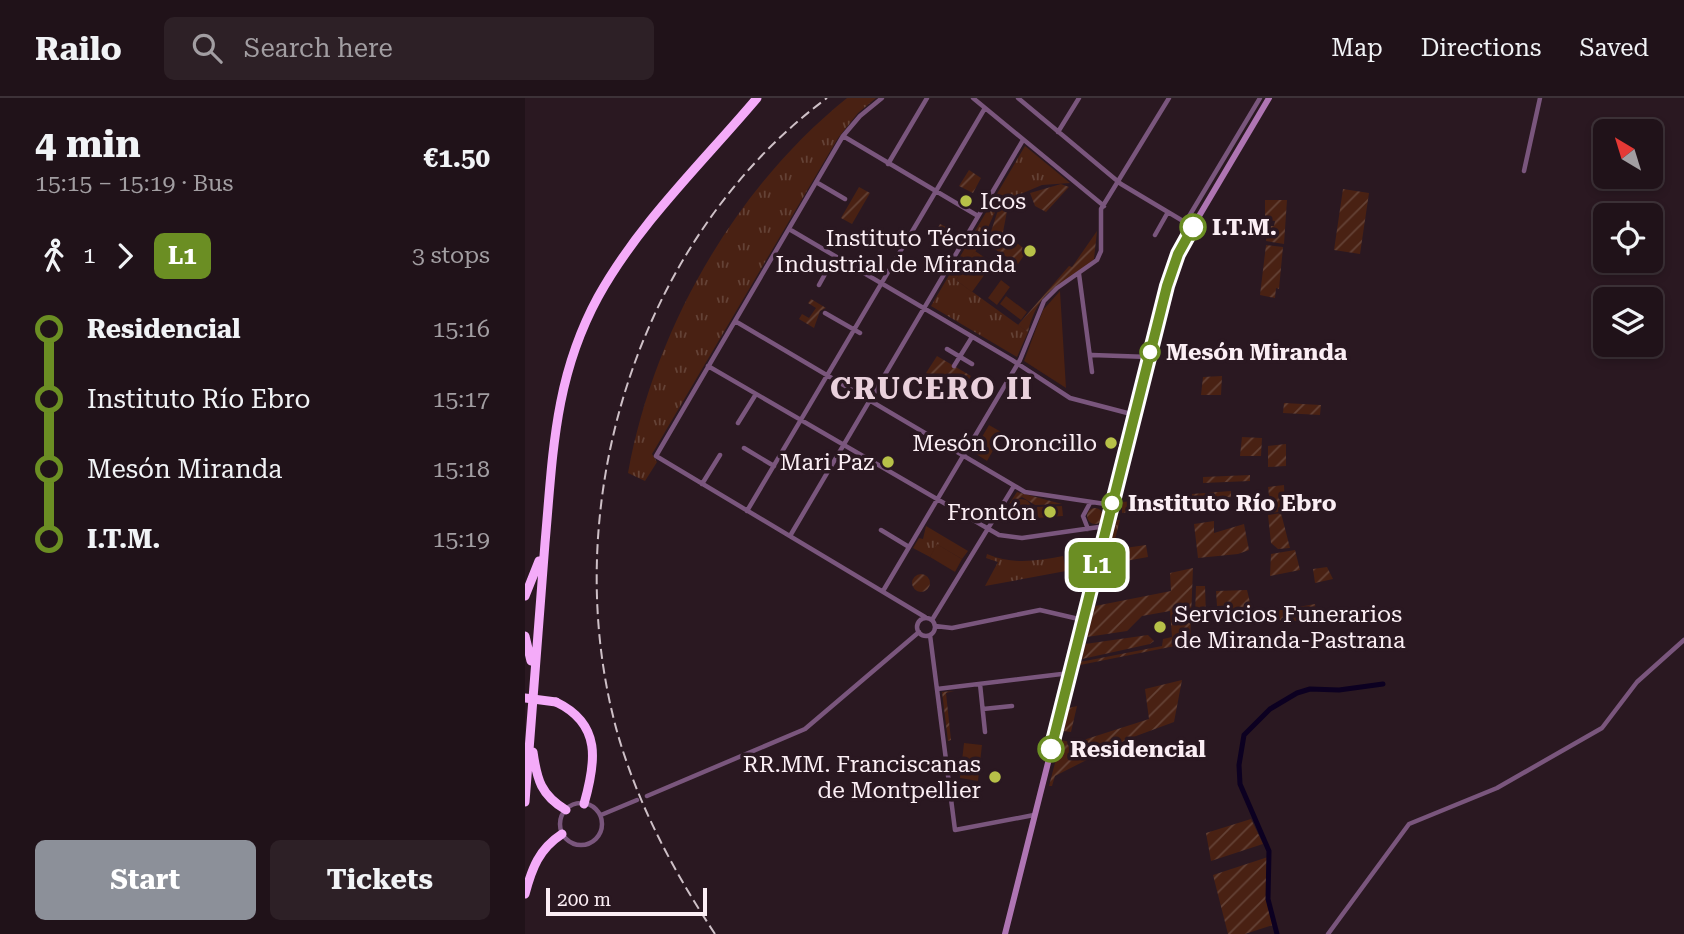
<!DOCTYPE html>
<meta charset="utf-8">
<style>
:root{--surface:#201219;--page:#2d2026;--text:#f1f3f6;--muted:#a29ea2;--line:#3d3238;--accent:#8c9099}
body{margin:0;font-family:"Roboto Serif",serif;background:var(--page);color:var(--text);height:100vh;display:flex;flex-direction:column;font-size:26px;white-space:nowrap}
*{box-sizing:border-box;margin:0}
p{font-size:23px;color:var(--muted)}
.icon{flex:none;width:38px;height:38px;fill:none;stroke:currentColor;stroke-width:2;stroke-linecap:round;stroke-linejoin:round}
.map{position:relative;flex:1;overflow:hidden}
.sheet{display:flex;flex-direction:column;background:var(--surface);width:525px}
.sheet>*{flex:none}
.badge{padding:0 14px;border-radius:10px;font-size:24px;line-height:46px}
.needle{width:46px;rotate:322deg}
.controls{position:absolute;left:1068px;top:21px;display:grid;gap:14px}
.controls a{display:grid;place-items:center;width:70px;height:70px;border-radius:10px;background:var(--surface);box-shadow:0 4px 10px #0003,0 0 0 2px var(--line);font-size:35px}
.scale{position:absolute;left:21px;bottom:18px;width:161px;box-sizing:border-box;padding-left:7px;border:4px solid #fbeef4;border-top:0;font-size:19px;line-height:24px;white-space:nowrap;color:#fbeef4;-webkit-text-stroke:5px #2a1821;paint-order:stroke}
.map>.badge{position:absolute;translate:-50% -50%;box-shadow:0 0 0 4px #fff}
.legs{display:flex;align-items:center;gap:10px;height:77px;padding:0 35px;font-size:23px}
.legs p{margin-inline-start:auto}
.head{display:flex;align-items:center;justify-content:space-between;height:119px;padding:0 35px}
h1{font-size:38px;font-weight:700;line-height:52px}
.button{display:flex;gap:14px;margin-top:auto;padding:14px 35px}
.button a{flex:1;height:80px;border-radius:10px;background:var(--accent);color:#fff;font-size:28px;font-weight:700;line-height:80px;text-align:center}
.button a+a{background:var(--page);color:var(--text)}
ul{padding:0 35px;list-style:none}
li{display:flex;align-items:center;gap:24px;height:70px;font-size:26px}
li i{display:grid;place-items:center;width:10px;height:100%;margin:0 9px;background:currentColor}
li i::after{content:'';width:18px;height:18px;margin:-9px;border:5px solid;border-radius:50%;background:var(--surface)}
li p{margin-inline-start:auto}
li:first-child i{background:linear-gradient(#0000 50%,currentColor 0)}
li:last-child i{background:linear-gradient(currentColor 50%,#0000 0)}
header{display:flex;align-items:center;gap:42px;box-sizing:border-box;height:98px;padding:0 35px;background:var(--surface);border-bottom:2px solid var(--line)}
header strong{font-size:33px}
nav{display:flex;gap:38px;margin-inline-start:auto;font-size:24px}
.search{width:490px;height:63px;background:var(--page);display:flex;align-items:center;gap:18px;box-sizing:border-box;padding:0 24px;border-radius:10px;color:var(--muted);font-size:26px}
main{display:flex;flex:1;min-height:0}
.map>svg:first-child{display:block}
</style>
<header>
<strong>Railo</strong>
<div class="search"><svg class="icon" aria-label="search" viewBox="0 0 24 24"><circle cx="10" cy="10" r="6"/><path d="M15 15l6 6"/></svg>Search here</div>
<nav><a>Map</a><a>Directions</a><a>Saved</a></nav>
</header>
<main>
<section class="sheet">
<div class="head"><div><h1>4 min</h1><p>15:15 – 15:19 · Bus</p></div><b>€1.50</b></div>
<div class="legs"><svg class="icon" aria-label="walk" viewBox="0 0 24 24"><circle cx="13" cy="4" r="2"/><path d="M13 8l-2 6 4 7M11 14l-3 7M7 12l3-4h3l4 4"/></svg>1<svg class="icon" aria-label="forward" viewBox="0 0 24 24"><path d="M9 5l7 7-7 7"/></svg><b class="badge" style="background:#6b8e23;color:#fff">L1</b><p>3 stops</p></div>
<ul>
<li><i style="color:#6b8e23"></i><b>Residencial</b><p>15:16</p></li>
<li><i style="color:#6b8e23"></i><span>Instituto Río Ebro</span><p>15:17</p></li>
<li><i style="color:#6b8e23"></i><span>Mesón Miranda</span><p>15:18</p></li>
<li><i style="color:#6b8e23"></i><b>I.T.M.</b><p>15:19</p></li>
</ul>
<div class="button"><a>Start</a><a>Tickets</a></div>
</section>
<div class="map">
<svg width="1159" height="836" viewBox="0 0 1159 836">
<defs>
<pattern id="grass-tufts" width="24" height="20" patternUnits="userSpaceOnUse" patternTransform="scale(1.75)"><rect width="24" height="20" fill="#492113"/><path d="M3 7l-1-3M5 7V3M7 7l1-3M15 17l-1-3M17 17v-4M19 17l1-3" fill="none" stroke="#644236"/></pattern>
<pattern id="garden-furrows" width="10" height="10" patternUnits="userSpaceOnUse" patternTransform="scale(1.75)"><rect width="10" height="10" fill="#492113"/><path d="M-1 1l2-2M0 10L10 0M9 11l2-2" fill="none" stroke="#644236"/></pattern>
</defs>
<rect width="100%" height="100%" fill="#2a1821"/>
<path fill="url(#grass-tufts)" d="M322,0H351L333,15L313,40L127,356L132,364L120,383L103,375C129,232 209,91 322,0Z
M500,48L545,85L517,87L474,105L456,145L431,182L503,234L492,259L406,208Z
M589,422H595L587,452L581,453Z
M401,428L443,453L437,461L413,447L405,459L388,450L394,440L398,441Z
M462,456C488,467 511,463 538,458L541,473L460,488L473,464L461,460Z"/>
<path fill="#492113" d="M450,153L468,165L447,194L431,182Z
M476,182L485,189L472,207L463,200Z
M535,193L541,290L499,263L518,212Z
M481,198L502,214L496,222L475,206Z
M464,327L478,335L462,363L448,354Z
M485 412a11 11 0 1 1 22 0a11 11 0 1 1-22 0Z
M537,408L538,418L513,420L512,409Z
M412,446L437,461L430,474L405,459Z
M439,645L457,647L453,683L435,680Z"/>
<path fill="url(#garden-furrows)" d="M444,72L456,80L448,95L434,88Z
M536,86L544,89L521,114L510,108L505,95Z
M334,89L345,95L327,126L316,120Z
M818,91L844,95L835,156L809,152Z
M740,102H762L759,146L741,143L743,128H749L750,123L740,122Z
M480,105L483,108L478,134L502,153L493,166L468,150L463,143L473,112Z
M415,126L423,130L413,147L405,143Z
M572,133L569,161C539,192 516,183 503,234L493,227L544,168L547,169Z
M741,147L758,149L754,191L751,190L750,200L735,197Z
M286,201L301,210L295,213L289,230L274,221L277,216L284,220L291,210L283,205Z
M412,258L446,278L436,295L401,275Z
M697,278L696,297H676L678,279Z
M759,305L796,307L795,317L758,315Z
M717,339L737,340L736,358H715Z
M761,346V368L743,369V348Z
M725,377V383L678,385V379Z
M759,387L760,413L746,415L743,389Z
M706,393V399L667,405V396Z
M492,394L537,406L510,407L497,399L484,406Z
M618,402L619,412L597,415V404Z
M562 418a8 8 0 1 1 16 0a8 8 0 1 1-16 0Z
M756,415L765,450L753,451L746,445L743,417Z
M689,423V435L719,426L724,452L713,456L673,460L669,426Z
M621,447L623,459L595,464L593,451Z
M770,452L775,472L745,478L746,456Z
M802,469L808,481L790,485L788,471Z
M668,470L665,545L555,567V564L637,548L638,541L647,539L645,513L617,518L602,533L562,539L570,508L646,493L645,475Z
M387 485a9 9 0 1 1 18 0a9 9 0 1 1-18 0Z
M671,488H680L681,518H670Z
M722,492L730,525L722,526L719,519L707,520L705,507L692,508L691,493Z
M790,506L792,520L772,523L751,522L750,513Z
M623,537L629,543L625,546L557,561L560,546Z
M657,582L649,624L603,641L530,678L527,688H524L536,642L549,645L624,621L620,591Z
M429,593L421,595L426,642L423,643L417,594Z
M552,608L546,634L538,633L544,610Z
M726,721L738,746L686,763L681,735Z
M743,759L741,795L748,827L720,836H703L688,777Z"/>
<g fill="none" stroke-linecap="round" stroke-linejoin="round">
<path stroke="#0c0021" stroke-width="5" d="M752,836L743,801L744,753L715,686L714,667L719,637L745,611L772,595L785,591L814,592L858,586"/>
<path stroke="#7a567d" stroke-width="4.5" d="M357,0L335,18L318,38L131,358L400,519
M448,0L579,108
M493,0L596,86L668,129
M533,34L554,0
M318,38L453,118
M363,66L402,0
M999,73L1015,0
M291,84L320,101
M660,125L735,0
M264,131L487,262L545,300L610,317
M630,137L643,114
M554,176L567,274
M294,187L310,158
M300,215L335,235
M210,223L500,394L587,407
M422,251L447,266
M567,257L624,259
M183,268L474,437L497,440L581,428
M429,268L447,239
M213,325L231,296
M219,350L249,368
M177,386L195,357
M222,413L460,10
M563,431L558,418L565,405
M356,432L384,449
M265,438L498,42
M358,493L495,262L519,203L532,190L572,162L576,153V111L644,0
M392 529a9 9 0 1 1 18 0a9 9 0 1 1-18 0Z
M407,522L489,388
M410,528L427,530L515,512L558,522
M405,537L430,732L509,717
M455,586L460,634
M412,591L545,575
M458,611L487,608
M122,698L280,631L394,534
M35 726a21 21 0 1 1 42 0a21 21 0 1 1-42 0Z
M76,717L112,702
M803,836L884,726L972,690L1077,630L1112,584L1159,542"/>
<path stroke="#af75b3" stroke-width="6" d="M480,836L647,171L664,135L744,0"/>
<path stroke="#f4abf9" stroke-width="9" d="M0,498L14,463
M0,538L6,563
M31,604C77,626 71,664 59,706
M8,654C12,682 16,697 41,712
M0,704C7,618 13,531 20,445C28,356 29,280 73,199C114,125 178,64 232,0
M0,796C7,770 14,751 37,736"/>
<path stroke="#cec0c7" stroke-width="2" stroke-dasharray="10 5" stroke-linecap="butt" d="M190,836C149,774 114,709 93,637C29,411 112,141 302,0"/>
<path stroke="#f4abf9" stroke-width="9" d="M0,600L31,604"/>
</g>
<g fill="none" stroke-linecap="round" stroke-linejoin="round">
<g stroke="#fff" stroke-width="16">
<path id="line-1" d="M526,651L642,188L653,156L668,129"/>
</g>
<use href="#line-1" stroke="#6b8e23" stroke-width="10"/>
</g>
<g fill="#b7c148" stroke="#2a1821" stroke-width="2.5">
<circle cx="441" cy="103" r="7"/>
<circle cx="505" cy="153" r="7"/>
<circle cx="586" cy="345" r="7"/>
<circle cx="363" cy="364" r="7"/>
<circle cx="525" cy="414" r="7"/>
<circle cx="635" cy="529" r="7"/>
<circle cx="470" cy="679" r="7"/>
</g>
<g fill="#fff" stroke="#6b8e23" stroke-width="3.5">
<circle cx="668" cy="129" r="12"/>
<circle cx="625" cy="254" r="9"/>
<circle cx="587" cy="405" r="9"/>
<circle cx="526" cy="651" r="12"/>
</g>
<g text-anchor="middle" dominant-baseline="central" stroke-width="7" stroke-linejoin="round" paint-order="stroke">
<g font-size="23" fill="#fbeef4" stroke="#2a1821" text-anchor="end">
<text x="455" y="103" text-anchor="start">Icos</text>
<text x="491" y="140">Instituto Técnico<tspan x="491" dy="26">Industrial de Miranda</tspan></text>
<text x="572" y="345">Mesón Oroncillo</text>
<text x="349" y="364">Mari Paz</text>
<text x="511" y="414">Frontón</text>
<text x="649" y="516" text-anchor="start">Servicios Funerarios<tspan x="649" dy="26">de Miranda-Pastrana</tspan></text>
<text x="456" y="666">RR.MM. Franciscanas<tspan x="456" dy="26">de Montpellier</tspan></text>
</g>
<g font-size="23" font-weight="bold" fill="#fbeef4" stroke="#2a1821" text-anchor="start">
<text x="687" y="129">I.T.M.</text>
<text x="641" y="254">Mesón Miranda</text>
<text x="603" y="405">Instituto Río Ebro</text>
<text x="545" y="651">Residencial</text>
</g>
<g font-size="30" font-weight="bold" letter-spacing="2" fill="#ead1dc" stroke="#2a1821">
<text x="407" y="290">CRUCERO II</text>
</g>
</g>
</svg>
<div class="controls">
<a><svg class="needle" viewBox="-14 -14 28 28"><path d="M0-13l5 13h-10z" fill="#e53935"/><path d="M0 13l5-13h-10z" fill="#a29ea2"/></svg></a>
<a><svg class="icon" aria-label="locate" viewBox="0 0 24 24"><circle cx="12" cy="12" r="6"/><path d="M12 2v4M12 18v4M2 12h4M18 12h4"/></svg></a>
<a><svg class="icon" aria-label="layers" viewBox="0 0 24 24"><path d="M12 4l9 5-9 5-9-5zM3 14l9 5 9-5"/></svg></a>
</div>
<div class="scale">200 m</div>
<b class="badge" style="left:572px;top:467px;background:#6b8e23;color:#fff">L1</b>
</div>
</main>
